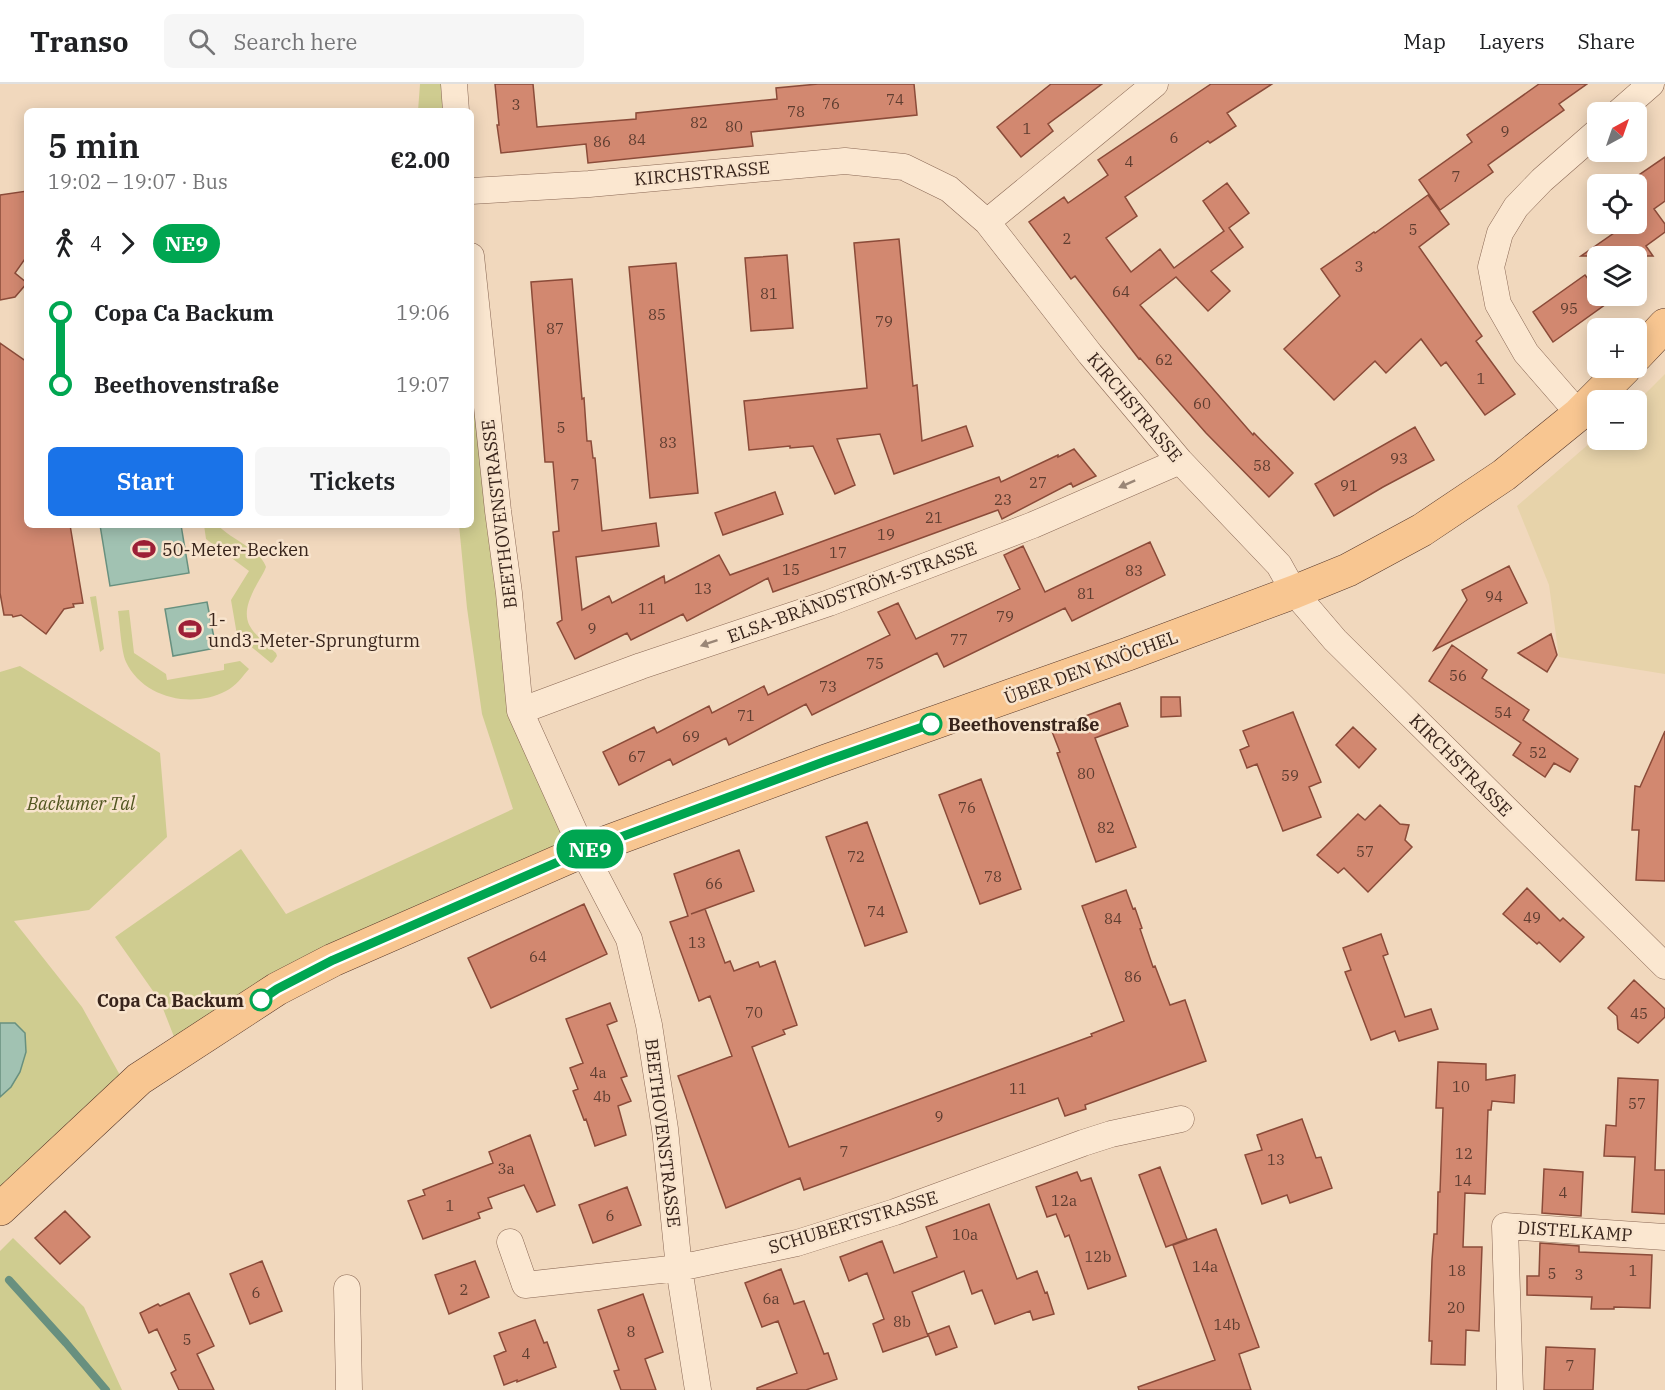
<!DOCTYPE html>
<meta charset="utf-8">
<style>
:root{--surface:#fff;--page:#f6f6f6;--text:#202124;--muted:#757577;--line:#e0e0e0;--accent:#1a73e8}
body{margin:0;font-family:"IBM Plex Serif",serif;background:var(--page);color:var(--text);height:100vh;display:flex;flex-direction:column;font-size:22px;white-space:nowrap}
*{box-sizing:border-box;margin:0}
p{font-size:20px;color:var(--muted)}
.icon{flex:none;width:33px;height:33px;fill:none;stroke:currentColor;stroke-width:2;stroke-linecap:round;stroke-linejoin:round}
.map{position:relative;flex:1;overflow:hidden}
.details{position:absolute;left:24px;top:24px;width:450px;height:420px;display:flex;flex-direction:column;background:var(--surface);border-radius:9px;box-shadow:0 3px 15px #0003}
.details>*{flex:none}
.badge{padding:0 12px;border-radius:20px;font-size:21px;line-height:39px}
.needle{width:39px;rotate:40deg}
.buttons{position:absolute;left:1587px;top:18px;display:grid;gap:12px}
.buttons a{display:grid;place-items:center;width:60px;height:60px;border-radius:9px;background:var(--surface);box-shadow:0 3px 15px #0003;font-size:30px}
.map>.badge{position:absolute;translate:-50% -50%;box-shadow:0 0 0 3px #fff}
.legs{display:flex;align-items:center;gap:9px;height:66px;padding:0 24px;font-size:20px}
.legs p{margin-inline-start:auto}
.head{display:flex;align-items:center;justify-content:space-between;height:102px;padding:0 24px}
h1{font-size:33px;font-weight:600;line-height:45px}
.button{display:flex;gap:12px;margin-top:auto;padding:12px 24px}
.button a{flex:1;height:69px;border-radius:9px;background:var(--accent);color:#fff;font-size:24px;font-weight:600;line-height:69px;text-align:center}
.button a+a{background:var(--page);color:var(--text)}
ul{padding:0 24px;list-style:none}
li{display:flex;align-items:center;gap:21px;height:72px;font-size:22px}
li i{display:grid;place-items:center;width:9px;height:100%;margin:0 8px;background:currentColor}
li i::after{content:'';width:15px;height:15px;margin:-8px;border:4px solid;border-radius:50%;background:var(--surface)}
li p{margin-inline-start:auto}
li:first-child i{background:linear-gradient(#0000 50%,currentColor 0)}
li:last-child i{background:linear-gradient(currentColor 50%,#0000 0)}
header{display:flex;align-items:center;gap:36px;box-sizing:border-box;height:84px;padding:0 30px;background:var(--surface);border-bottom:2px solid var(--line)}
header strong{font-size:28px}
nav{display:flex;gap:33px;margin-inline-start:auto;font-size:21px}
.search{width:420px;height:54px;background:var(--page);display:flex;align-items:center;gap:15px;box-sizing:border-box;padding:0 21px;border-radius:9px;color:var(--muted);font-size:22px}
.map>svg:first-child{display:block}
</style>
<header>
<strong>Transo</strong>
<div class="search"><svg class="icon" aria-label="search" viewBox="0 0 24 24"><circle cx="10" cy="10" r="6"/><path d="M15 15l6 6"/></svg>Search here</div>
<nav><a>Map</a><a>Layers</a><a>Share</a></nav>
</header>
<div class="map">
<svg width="1665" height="1306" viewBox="0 0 1665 1306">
<rect width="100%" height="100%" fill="#f1d8bd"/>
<path fill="#e7d3aa" d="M1665,290V590L1559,573L1549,501L1517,422L1597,353L1598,356H1636L1637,318Z"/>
<path fill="#cfcc90" d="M420,0H454L456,27H418Z
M471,172L517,586L583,767L180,968L160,917L115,853L241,765L286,830L513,725L482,630L467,524L459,441H471Z
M204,441H218C230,455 261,466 266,483C264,489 260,494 257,500C237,537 248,544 276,569L277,572L273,578L271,579L237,551L231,516L249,487L206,455Z
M96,512L104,565L100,568L90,513Z
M129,526L134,569L166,590L167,596L224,586V580L240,577L249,585C242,593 236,602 226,607C192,625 143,614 126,578C121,566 120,541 118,527Z
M20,582L160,669L167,753L89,826L14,837L82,923L121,993L0,1104V588Z
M13,1154L84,1223L122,1306H0V1167Z"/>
<path fill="#a1c2b2" stroke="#68907f" stroke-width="1.5" d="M100,441H181L189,489L110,502Z
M207,518L216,564L173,572L165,525Z
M0,939H15L25,949L26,968L20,988L11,1003L0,1013Z"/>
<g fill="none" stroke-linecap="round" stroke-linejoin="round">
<path stroke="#68907f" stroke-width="8" d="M9,1196L66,1259L106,1306"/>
</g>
<path fill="#d28870" stroke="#8b4b39" stroke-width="1.5" d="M495,0H533L537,43L636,35V29L777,15L776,4L818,0H914L917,31L751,48L753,62L588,79L586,60L501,69L497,41H499Z
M1051,0H1102L1048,40L1053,47L1021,73L997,43Z
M1211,0H1272L1227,29L1236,42L1210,59L1208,57L1125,113L1137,132L1106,154L1131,188L1160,165L1174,184L1224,147L1203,117L1227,99L1249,129L1229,144L1243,163L1211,187L1230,207L1208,227L1176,193L1140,221L1253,351L1254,349L1293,389L1269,413L1206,349L1140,274L1139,275L1075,192L1071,195L1029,138L1064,113L1068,119L1108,91L1098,76Z
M1539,0H1587L1559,20L1564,26L1488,81L1493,88L1440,126L1419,96L1472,58L1467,51Z
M1665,73V117L1654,125L1665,140V148L1646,162L1653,172H1581L1627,140H1636V93Z
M27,107V172L15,189L27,199L15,213L0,216V111Z
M1428,111L1449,140L1419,163L1482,252L1476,257L1515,310L1485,331L1446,278L1441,282L1421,255L1386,289L1375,277L1334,316L1284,265L1340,212L1321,185L1374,148L1375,149Z
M899,155L913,302L917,301L922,357L966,342L973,362L894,390L880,350L837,355L855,401L835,410L813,362L790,364V362L749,366L744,317L867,304L854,159Z
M787,171L793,244L751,247L745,174Z
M676,179L698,409L650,414L629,183Z
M1585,191L1598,208V212H1600L1606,220L1553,258L1533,228Z
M572,195L582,315L584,314L587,357H591L593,374H595L602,447L656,439L659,462L576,473L582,526L609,512L612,519L664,492L665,499L719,471L730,491L999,393L1001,398L1058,371V373L1074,365L1096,392L1073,403L1071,399L1002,435L998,426L773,508L768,494L687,537L683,530L631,556L627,549L575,575L557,539L562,536L553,448L559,447L553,378H545L531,198Z
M0,259L27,278V441H70L83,519L73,520L74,523L64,525L46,550L21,531L13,533L12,531H4L0,509Z
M1415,343L1434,376L1383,403L1334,432L1315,400Z
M775,408L783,430L723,451L715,429Z
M1150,458L1165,491L1072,537L1065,524L944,583L937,569L812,631L806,620L729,661L726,654L673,681L670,675L619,701L603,668L654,643L657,649L709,622L712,629L764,602L768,611L890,551L878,528L898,519L916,555L1020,505L1004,471L1023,462L1045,508Z
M1509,482L1527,519L1434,566L1467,516L1462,506Z
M1551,550L1557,571L1547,588L1518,569Z
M1452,561L1487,586L1482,594L1529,626L1523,636L1578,675L1570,688L1554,679L1545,693L1513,671L1521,659L1429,597Z
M1161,613H1180L1181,632L1161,633Z
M1120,619L1128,642L1095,654L1136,763L1096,778L1057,669L1060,668L1051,645Z
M1293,628L1321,698L1309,703L1321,733L1283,747L1257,680L1247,684L1240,666L1249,662L1243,647Z
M1353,643L1376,665L1359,684L1336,661Z
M1665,647V797L1636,796L1639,746H1632L1635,702L1640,703Z
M981,695L1021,805L980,820L939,711Z
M1380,721L1400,740L1409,741L1405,756L1412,763L1368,808L1344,784L1338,789L1317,771L1358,730L1365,736Z
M867,738L907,848L865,862L826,753Z
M739,766L754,807L691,830L705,825L725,879L730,877L734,887L758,878L760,883L775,877L797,941L783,946L785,950L752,963L789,1063L1092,952L1091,950L1124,937L1082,822L1126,806L1133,825L1135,824L1142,844L1140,845L1153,883L1155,882L1170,921L1185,916L1206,977L1085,1021L1086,1025L1065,1032L1058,1014L804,1106L800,1094L726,1124L678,992L732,972L710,912L699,917L670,838L688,832L674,790Z
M1527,804L1560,837L1563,834L1584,853L1560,878L1539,858L1537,860L1503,830Z
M584,820L607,870L491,924L468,874Z
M1381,850L1388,870L1383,872L1405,933L1431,925L1438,945L1399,957L1395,947L1371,956L1345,888L1351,886L1343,864Z
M1634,896L1665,925V933L1638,959L1618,945L1617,932L1608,924Z
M610,919L617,937L607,941L627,992L621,994L631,1017L618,1022L626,1051L595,1062L586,1035L584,1036L573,1007L578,1005L570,984L583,979L566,935Z
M1438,978L1486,980V996L1515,991L1514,1019L1492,1017L1491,1026H1488L1485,1110L1465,1109L1463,1163H1482L1479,1247L1466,1246L1465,1281L1431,1280L1432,1257H1429L1432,1176L1434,1150H1437L1438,1108H1440L1443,1024H1436Z
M1618,994L1658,996L1655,1086H1665V1130L1632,1128L1635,1073L1604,1072L1606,1041L1616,1042Z
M1302,1035L1316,1074L1321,1073L1332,1104L1290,1119L1287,1111L1262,1120L1245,1071L1262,1066L1257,1051Z
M530,1051L555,1121L537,1128L524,1101L488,1114L492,1124L478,1129L480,1134L423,1155L408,1117L425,1111L423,1106L493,1079L489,1068Z
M1160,1083L1187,1155L1166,1163L1139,1091Z
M1544,1085L1583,1088L1581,1132L1542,1129Z
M1077,1088L1081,1097L1091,1094L1126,1192L1088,1205L1069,1151L1065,1153L1056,1130L1047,1133L1036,1103Z
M627,1103L641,1141L593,1159L579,1121Z
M989,1120L1017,1195L1037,1187L1045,1209L1047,1208L1054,1230L1033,1236L1030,1227L995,1240L982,1206L972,1210L964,1187L912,1208L928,1252L883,1268L873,1240L884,1235L867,1189L849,1197L840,1173L882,1157L894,1189L937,1173L926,1143Z
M65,1127L90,1153L60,1180L35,1154Z
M1216,1145L1259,1263L1239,1270L1251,1306H1139L1138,1303L1215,1276L1173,1161Z
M1540,1159L1579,1162V1168L1652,1171L1650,1224L1614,1223V1225H1591L1592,1213L1527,1211V1192H1539Z
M262,1177L282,1227L250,1240L230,1190Z
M475,1177L489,1213L449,1230L435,1191Z
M781,1185L794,1220L804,1217L824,1270L828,1269L837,1295L806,1306H757V1304L797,1289L778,1237L762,1243L745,1199Z
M189,1209L214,1262L197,1270L214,1306H179L171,1289L176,1286L157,1245L149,1249L140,1229L158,1220L160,1222Z
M643,1210L663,1268L645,1275L656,1306H621L614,1287L619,1286L598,1226Z
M535,1236L544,1259L547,1258L556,1283L517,1298V1296L504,1301L494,1272L506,1267L499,1249Z
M949,1242L957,1263L936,1271L928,1250Z
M1546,1263L1595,1265L1593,1306H1544Z"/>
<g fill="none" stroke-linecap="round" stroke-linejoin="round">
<g stroke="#8a6855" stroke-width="27">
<path id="minor" d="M454,0L456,27
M1619,28L1651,0
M471,107L589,100L845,77L904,83L949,105L987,138L1090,270L1180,377L1279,481L1294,508L1335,556L1665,882
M987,138L1155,0
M471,172L498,427L509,509L520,627L583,767L629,855L649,941L665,1045L679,1184L698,1306
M1579,330L1526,269L1498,220L1491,183L1500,149L1516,123L1542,96L1598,47
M520,627L641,582L829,519L1033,441L1180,377
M510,1158L525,1201L679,1184L797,1159L895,1128L1083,1059L1111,1050L1181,1035
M347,1204L349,1306
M1510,1306L1505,1142L1665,1153"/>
</g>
<g stroke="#57372a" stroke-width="34">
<path id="major" d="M1636,272L1665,241
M0,1125L139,995L277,905L333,876L583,767L826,677L1128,570L1294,508L1348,486L1422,446L1504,391L1579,330L1625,284"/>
</g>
<use href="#minor" stroke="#fbe7d0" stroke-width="26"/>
<use href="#major" stroke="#f8c691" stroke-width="33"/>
</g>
<defs><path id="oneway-solid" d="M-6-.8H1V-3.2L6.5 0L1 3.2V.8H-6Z" transform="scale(1.5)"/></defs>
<g fill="#9a8676">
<use href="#oneway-solid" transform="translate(1127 400) rotate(156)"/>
<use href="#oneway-solid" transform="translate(709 559) rotate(161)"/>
</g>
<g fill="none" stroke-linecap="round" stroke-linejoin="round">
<g stroke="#fff" stroke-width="14">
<path id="line-1" d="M261,916L277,905L333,876L583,767L826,677L931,640"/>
</g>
<use href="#line-1" stroke="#00a651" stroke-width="9"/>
</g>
<defs>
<g id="stadium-bare" transform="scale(1.8)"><path d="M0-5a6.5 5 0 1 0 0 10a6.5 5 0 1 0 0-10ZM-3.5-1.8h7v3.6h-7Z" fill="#9d2037" stroke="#f8e4cd" stroke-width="2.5" paint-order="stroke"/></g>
</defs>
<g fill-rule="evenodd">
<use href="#stadium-bare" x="144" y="465"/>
<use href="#stadium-bare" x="190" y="545"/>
</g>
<g fill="#fff" stroke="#00a651" stroke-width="3">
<circle cx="931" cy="640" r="10"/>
<circle cx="261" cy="916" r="10"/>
</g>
<g text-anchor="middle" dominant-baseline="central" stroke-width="5" stroke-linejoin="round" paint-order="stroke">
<g font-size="15" fill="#5e3d30">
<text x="895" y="15">74</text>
<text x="831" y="19">76</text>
<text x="516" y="20">3</text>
<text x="796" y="27">78</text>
<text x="699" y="38">82</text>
<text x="734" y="42">80</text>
<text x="1027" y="44">1</text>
<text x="1505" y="47">9</text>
<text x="1174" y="53">6</text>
<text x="637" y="55">84</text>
<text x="602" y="57">86</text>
<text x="1129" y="77">4</text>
<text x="1456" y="92">7</text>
<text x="1413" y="145">5</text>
<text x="1067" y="154">2</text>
<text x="1359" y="182">3</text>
<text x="1121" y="207">64</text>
<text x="769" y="209">81</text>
<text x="1569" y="224">95</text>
<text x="657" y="230">85</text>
<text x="884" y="237">79</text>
<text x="555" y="244">87</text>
<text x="1164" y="275">62</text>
<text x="1481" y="294">1</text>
<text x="1202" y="319">60</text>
<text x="561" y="343">5</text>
<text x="668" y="358">83</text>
<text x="1399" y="374">93</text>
<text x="1262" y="381">58</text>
<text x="1038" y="398">27</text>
<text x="575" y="400">7</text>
<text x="1349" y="401">91</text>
<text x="1003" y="415">23</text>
<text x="934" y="433">21</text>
<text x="886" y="450">19</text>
<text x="838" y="468">17</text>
<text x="791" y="485">15</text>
<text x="1134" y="486">83</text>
<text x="703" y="504">13</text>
<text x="1086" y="509">81</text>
<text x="1494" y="512">94</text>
<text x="647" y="524">11</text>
<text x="1005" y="532">79</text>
<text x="592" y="544">9</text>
<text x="959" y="555">77</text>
<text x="875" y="579">75</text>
<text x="1458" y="591">56</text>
<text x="828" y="602">73</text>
<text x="1503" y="628">54</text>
<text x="746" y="631">71</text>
<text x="691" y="652">69</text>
<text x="1538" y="668">52</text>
<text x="637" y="672">67</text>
<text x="1086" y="689">80</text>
<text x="1290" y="691">59</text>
<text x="967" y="723">76</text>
<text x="1106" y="743">82</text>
<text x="1365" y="767">57</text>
<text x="856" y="772">72</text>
<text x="993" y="792">78</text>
<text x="714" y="799">66</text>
<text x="876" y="827">74</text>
<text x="1532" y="833">49</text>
<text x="1113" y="834">84</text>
<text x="697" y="858">13</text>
<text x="538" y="872">64</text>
<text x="1133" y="892">86</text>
<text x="754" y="928">70</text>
<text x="1639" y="929">45</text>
<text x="598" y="988">4a</text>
<text x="1461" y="1002">10</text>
<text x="1018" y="1004">11</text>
<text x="602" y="1012">4b</text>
<text x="1637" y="1019">57</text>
<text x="939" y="1032">9</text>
<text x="844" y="1067">7</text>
<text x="1464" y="1069">12</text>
<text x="1276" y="1075">13</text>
<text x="506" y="1084">3a</text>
<text x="1463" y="1096">14</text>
<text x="1563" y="1108">4</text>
<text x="1064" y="1116">12a</text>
<text x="450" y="1121">1</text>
<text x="610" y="1131">6</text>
<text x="965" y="1150">10a</text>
<text x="1098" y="1172">12b</text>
<text x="1205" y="1182">14a</text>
<text x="1457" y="1186">18</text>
<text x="1633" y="1186">1</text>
<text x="1552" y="1189">5</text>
<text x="1579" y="1190">3</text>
<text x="464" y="1205">2</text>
<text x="256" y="1208">6</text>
<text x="771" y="1214">6a</text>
<text x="1456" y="1223">20</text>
<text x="902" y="1237">8b</text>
<text x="1227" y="1240">14b</text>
<text x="631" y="1247">8</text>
<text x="187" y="1255">5</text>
<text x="526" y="1269">4</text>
<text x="1570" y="1281">7</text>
</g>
<g font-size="18" fill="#38241b" stroke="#f8e4cd">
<text transform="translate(702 89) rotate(-5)">KIRCHSTRASSE</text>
<text transform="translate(1135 323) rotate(50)">KIRCHSTRASSE</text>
<text transform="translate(499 430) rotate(-97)">BEETHOVENSTRASSE</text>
<text transform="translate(852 508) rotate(-20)">ELSA-BRÄNDSTRÖM-STRASSE</text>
<text transform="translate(1091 583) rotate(-20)">ÜBER DEN KNÖCHEL</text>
<text transform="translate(1461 681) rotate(45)">KIRCHSTRASSE</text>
<text transform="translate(663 1049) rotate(83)">BEETHOVENSTRASSE</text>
<text transform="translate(853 1138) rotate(-17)">SCHUBERTSTRASSE</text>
<text transform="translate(1575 1147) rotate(4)">DISTELKAMP</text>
</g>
<g font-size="18" fill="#38241b" stroke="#f8e4cd" text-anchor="start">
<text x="162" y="465">50-Meter-Becken</text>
<text x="208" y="535">1-<tspan x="208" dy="21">und3-Meter-Sprungturm</tspan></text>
</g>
<g font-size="18" font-weight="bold" fill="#38241b" stroke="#f8e4cd" text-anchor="start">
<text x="948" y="640">Beethovenstraße</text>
<text x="244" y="916" text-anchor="end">Copa Ca Backum</text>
</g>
<g font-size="18" font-style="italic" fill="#515620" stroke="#f8e4cd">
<text x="81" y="719">Backumer Tal</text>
</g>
</g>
</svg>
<div class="buttons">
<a><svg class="needle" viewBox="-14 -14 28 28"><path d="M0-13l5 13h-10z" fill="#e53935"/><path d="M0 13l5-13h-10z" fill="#757577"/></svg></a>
<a><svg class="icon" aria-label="locate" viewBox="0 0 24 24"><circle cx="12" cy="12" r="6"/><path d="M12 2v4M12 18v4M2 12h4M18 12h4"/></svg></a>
<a><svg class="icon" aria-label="layers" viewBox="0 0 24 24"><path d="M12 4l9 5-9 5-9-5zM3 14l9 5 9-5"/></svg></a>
<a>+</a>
<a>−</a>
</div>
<b class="badge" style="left:590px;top:765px;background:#00a651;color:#fff">NE9</b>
<section class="details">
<div class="head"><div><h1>5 min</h1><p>19:02 – 19:07 · Bus</p></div><b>€2.00</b></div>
<div class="legs"><svg class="icon" aria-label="walk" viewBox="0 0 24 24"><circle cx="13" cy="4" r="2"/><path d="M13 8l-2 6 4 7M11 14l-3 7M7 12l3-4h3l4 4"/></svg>4<svg class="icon" aria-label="forward" viewBox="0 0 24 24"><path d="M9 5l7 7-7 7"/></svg><b class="badge" style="background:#00a651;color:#fff">NE9</b></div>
<ul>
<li><i style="color:#00a651"></i><b>Copa Ca Backum</b><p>19:06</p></li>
<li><i style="color:#00a651"></i><b>Beethovenstraße</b><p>19:07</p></li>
</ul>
<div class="button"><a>Start</a><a>Tickets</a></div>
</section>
</div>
